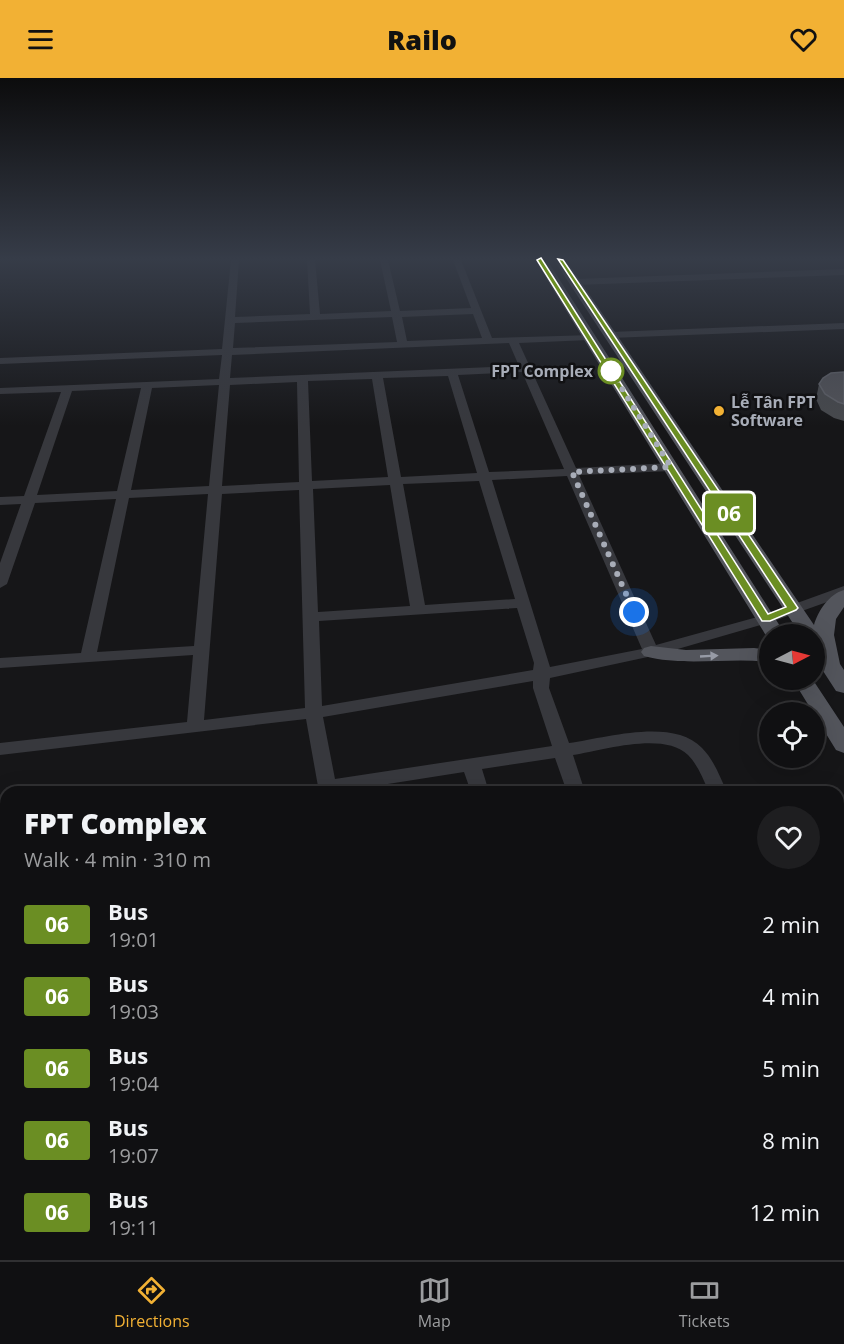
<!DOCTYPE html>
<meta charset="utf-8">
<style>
:root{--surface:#101012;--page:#1e1e20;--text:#f1f3f6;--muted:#9c9d9f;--line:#303032;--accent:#f2b134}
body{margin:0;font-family:"Open Sans",sans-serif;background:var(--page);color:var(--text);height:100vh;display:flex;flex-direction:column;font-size:22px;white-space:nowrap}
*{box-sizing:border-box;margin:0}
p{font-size:20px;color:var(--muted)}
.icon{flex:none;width:33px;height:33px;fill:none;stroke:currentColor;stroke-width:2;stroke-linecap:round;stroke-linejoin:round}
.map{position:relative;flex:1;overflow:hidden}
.panel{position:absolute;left:0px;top:708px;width:844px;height:474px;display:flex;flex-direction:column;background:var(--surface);border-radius:18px 18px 0 0;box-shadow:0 6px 24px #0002,0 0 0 2px var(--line)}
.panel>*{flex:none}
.badge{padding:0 12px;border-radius:4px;font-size:21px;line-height:39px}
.needle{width:39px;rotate:84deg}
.tools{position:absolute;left:759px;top:546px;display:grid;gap:12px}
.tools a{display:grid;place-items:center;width:66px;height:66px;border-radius:50%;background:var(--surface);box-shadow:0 6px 24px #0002,0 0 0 2px var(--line);font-size:30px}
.you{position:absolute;width:30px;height:30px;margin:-15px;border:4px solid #fff;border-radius:50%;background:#1a73e8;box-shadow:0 0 0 9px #1a73e833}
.map>.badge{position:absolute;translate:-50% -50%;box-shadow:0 0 0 3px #fff}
.round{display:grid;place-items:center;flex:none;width:63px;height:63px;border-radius:32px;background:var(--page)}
.head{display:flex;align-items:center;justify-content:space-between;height:102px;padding:0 24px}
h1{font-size:28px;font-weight:800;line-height:45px}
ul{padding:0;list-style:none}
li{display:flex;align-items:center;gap:18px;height:72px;padding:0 24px}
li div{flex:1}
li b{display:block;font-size:22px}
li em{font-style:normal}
li .badge{min-width:66px;font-weight:700;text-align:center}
header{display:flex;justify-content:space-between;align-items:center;height:78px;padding:0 24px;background:var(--accent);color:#111;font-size:27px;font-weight:800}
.dock{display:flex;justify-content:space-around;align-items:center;height:84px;border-top:2px solid var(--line);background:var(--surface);font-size:16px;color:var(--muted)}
.dock a{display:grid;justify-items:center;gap:3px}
.dock .active{color:var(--accent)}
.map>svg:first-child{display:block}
</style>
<header><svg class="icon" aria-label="menu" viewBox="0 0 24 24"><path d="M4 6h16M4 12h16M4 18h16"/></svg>Railo<svg class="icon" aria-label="heart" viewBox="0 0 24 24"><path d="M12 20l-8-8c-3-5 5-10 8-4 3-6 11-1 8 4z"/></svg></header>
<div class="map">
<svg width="844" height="1182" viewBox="0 0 844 1182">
<rect width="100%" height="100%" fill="#161618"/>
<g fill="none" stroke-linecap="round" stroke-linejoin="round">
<path fill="#37383d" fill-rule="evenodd" d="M231,182H239L235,239L310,236L307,182H315L320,236L391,233L380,182H388L400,233L471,230L453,182H461L492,260L593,257V261L589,262L519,265L576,390L671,385L677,389L671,393L579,397L656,567L761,538L844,508V518L771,544L657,577L550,600L549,610L569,665C605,660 673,639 702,670C714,682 720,699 727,714H709C703,701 698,687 688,677C664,653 603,672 573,677L585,714H567L555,680L482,691L489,714H471L464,694L337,714H319L306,641L0,677V665L187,644L193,577L0,590V580L81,575L116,421L35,425L7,506L0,510V485L21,426L0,427V419L24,418L61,314L0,316V310L219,301L222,277L0,286V280L222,271ZM473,236L482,260L407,263L402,239ZM392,239L397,264L233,270L235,245ZM509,265L519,288L230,300L232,277ZM522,294L564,391L489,394L458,297ZM448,298L477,395L401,399L383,300ZM372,301L388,399L312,403L308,303ZM297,304L299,404L222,408L230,307ZM219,307L209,408L131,412L152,310ZM141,310L117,413L37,417L72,313ZM567,398L642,571L550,589L492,402ZM479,403L515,521L425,527L403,406ZM390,407L410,528L318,534L313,411ZM299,412L305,630L204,642L222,416ZM208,416L194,568L97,574L129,420ZM517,530L534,585L533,592L322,628L319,543ZM533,603V610L552,668L335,701L323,639Z
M844,191V197L575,207L570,204L575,201Z
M844,245V251L610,260L605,257L610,254Z
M0,787H6V803H0Z
M844,817V833L838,834V818Z
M838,964L844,966V997L838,995Z
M158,1176H186L183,1182H155Z
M392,1176H420L421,1182H393Z
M614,1176H642L643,1182H615Z
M714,1176H742L744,1182H716Z"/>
<path fill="#53555c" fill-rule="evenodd" d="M535,182H547L785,556H770V561L765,556Z
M554,182H566L814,547C818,533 829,516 844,512V529L836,541L834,557L840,586L844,592V615L836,613L814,579V556H800Z
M651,568L686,572L754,570L770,572V584C728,579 685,589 644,578L641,574L644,570Z
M793,602H813L844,649V675L836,672Z"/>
</g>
<path fill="#47494d" d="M844,294V343L834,340L821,332L816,321L819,306Z"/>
<path fill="#525359" stroke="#5f6168" stroke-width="1.5" d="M844,294V326L838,324L825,316L819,306L823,300L831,295Z"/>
<defs><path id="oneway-solid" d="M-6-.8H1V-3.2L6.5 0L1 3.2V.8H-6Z" transform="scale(1.5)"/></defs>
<use fill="#979ba6" href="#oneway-solid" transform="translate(709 578) rotate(-3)"/>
<linearGradient id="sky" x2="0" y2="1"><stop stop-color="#0c0c0d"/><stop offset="0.52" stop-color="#363c48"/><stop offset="1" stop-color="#363c48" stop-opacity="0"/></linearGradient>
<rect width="844" height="348" fill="url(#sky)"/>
<path fill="#6b8e23" stroke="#fff" stroke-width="1.5" d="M541,180L768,536L786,529L558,181L563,182L798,530L796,532L770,543H762L537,182Z"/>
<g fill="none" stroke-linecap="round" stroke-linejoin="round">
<path stroke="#a8adb8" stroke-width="6" stroke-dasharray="0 10.8" d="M611,293L671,389L572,394L634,534"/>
</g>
<circle fill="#fff" stroke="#6b8e23" stroke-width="3" cx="611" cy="293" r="12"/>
<circle fill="#f2b134" stroke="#111113" stroke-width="2" cx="719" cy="333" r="6"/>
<g text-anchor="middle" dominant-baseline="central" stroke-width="5" stroke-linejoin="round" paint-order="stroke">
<g font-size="16" font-weight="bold" fill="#a8adb8" stroke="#111113" text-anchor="end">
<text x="593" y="293">FPT Complex</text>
</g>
<g font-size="16" font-weight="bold" fill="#a8adb8" stroke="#111113" text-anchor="start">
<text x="731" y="324">Lễ Tân FPT<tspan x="731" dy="18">Software</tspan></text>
</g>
</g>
</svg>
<div class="tools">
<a><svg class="needle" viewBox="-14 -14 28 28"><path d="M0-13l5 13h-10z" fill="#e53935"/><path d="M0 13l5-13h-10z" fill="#9c9d9f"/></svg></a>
<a><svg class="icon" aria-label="locate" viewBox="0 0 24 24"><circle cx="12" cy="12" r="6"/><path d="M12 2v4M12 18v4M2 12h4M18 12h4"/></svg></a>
</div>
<div class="you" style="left:634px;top:534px"></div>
<b class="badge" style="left:729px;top:435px;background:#6b8e23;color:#fff">06</b>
<section class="panel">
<div class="head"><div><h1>FPT Complex</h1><p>Walk · 4 min · 310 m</p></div><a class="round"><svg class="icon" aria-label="heart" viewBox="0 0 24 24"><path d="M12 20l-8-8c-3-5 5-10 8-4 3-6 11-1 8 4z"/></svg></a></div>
<ul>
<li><span class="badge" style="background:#6b8e23;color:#fff">06</span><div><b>Bus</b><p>19:01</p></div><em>2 min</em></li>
<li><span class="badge" style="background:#6b8e23;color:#fff">06</span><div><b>Bus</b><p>19:03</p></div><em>4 min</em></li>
<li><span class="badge" style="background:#6b8e23;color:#fff">06</span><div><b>Bus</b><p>19:04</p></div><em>5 min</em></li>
<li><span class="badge" style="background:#6b8e23;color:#fff">06</span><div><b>Bus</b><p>19:07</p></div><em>8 min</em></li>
<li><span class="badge" style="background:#6b8e23;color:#fff">06</span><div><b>Bus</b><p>19:11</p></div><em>12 min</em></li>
</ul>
</section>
</div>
<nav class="dock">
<a class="active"><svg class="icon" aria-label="directions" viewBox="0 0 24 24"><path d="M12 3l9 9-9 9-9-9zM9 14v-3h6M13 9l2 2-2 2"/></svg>Directions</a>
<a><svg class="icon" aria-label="map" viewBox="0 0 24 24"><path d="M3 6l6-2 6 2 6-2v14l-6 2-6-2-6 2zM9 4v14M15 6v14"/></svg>Map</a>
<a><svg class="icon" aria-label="tickets" viewBox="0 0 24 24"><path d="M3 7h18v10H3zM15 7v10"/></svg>Tickets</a>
</nav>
